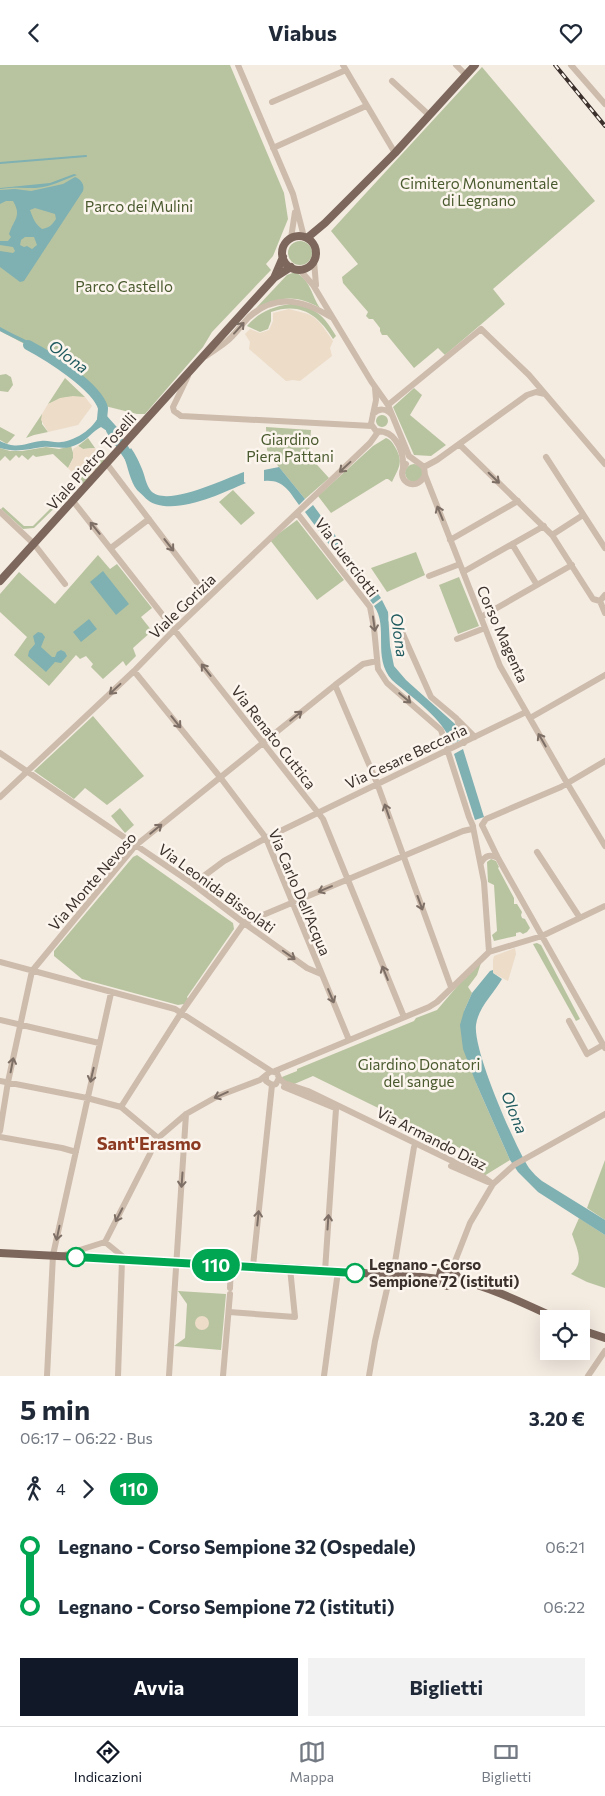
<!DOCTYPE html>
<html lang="it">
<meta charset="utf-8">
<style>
:root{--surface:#fff;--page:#f2f2f3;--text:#1f2937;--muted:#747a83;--line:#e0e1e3;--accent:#111827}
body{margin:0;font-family:Commissioner,sans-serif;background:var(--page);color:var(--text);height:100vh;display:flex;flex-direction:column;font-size:19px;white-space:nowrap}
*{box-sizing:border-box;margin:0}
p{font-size:16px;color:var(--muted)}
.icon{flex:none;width:28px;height:28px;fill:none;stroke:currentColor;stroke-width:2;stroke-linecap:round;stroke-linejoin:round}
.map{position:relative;height:1311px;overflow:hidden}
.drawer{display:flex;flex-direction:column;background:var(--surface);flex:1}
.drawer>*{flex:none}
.badge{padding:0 10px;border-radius:16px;font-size:18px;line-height:32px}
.buttons{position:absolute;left:540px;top:1245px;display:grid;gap:10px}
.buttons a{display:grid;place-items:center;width:50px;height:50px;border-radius:0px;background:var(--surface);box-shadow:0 5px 20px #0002;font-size:25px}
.map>.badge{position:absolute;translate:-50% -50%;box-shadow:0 0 0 2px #fff}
.legs{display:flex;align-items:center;gap:8px;height:55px;padding:0 20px;font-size:16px}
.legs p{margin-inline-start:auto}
.head{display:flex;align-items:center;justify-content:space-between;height:85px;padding:0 20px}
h1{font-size:28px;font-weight:700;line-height:38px}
.button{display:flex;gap:10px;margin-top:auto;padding:10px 20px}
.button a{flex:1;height:58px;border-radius:0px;background:var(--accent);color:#fff;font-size:20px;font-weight:700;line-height:58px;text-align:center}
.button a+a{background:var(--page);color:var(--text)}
ul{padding:0 20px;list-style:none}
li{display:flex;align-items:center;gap:18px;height:60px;font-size:19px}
li i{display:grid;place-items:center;width:8px;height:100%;margin:0 6px;background:currentColor}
li i::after{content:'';width:12px;height:12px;margin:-6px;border:4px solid;border-radius:50%;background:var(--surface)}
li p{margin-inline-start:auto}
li:first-child i{background:linear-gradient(#0000 50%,currentColor 0)}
li:last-child i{background:linear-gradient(currentColor 50%,#0000 0)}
header{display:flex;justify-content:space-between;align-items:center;height:65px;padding:0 20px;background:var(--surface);font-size:22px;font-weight:700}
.tab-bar{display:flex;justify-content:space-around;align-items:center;height:70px;border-top:1px solid var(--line);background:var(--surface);font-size:14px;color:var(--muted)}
.tab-bar a{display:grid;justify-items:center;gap:2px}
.tab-bar .selected{color:var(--accent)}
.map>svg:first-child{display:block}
</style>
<header><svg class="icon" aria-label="back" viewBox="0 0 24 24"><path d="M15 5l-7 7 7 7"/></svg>Viabus<svg class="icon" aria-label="heart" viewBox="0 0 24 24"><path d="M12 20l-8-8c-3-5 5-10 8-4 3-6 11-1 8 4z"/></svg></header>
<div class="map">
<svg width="605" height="1311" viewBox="0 0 605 1311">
<rect width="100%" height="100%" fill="#f4ebe1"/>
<path fill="#b8c4a0" d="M0,0H230L284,128L288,154L273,191L266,199L271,205L212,267L203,282L145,349H137L105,341C95,311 27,281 0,266Z
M482,2L595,136L493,224L505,239L445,290L438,283L414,303L387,270H382L380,266V263L373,254H369L366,251L368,247L343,218L342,212L358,199L331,166Z
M288 188a12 12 0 1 1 24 0a12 12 0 1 1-24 0Z
M295,207C311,215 311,230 320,243C295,229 281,232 256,243L287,210Z
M290,239C315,241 324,251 336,271L333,274C318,250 301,237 271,247V256L268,264L260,267L247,261C259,247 272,242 290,239Z
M6,309L11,312L13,320L8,327L0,326V310Z
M65,313L85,332H67L48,339Z
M414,323L422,330L410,350L446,380L431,391L414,390L393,342Z
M42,349V359L48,367L34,370L26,373Z
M376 356a6 6 0 1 1 12 0a6 6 0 1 1-12 0Z
M0,362L15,370L7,379L0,375Z
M266,362L311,365L309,391L329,413L305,434L274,396L267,385Z
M88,373L95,383L83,384L78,381Z
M386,373C391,375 392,377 395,382C404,397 399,402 392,417L388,414H386L331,448L318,431L373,381Z
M71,381L74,391L68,403L53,389L36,392L33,390L28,395L22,390L19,393L16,390L10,396L5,391L0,396V383L10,386H22L46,382L59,384Z
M97,386L105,396L95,406L93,396Z
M405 408a9 9 0 1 1 18 0a9 9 0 1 1-18 0Z
M72,407H82L90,411L83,419L81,417L34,463L23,464L1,444L3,442L24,461H33L79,415Z
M233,425L255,448L241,460L219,437Z
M297,455L344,515L317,535L270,475Z
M416,487L425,510L387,527L371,503Z
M98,490L110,504L117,499L152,543L141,552L152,566L133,583L136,591L126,601L123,596L103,614L91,602L93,599L86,591L80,594L76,590L49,621L14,590L27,572L0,547V529L19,507L55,539Z
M459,512L479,561L458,569L439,520Z
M93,651L144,711L107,740L85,723L74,734L34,706Z
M120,743L134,760L125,768L111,751Z
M137,790L233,858L234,864L187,932L188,934L184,939L178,940L82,914L54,891V886L133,792Z
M491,794L496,796L499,802L498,803L514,833V839H517L522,847L521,850L522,853L525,854L530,863L527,867L523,869L520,867L516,868V871L494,876L492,870L497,866L494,820L488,817L487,797Z
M537,878L541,880L580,954L576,956L533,879Z
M481,898L477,910L468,922L472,928L464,946L476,1018L510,1095L484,1111L478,1106V1092L313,1011L292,1020L284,1016L282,1012L297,1006V1004L414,956L416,953L437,945L460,918Z
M605,1095V1155L587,1143Z
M579,1153L605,1170V1223L587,1217L571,1209C585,1198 577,1184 572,1169Z
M178,1226L226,1229L221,1285L174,1281L185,1273L187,1239Z"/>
<path fill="#ecdcc8" d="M289,244L308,249L315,253L321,259L333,276L330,283L332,291L300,316L293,315L286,316L249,284L250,277L245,269L250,264L260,268L269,265L273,256V248Z
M73,331L85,332L92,341L78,360L48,367L41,355L42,349L48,339L60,333Z
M78,381L83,384L95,383L97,386L93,396L95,406L90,411L82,407H72L68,403L73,394V384Z
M515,883L516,889L508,916L493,908V895L494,891Z
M195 1258a7 7 0 1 1 14 0a7 7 0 1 1-14 0Z"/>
<path fill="#7fb0b2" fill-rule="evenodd" d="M74,109L77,110C63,115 51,122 36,123C24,123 12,122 0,124V123L50,118Z
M75,112C81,114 85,120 83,126L24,216L20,217L0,202V186L13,188L15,186L13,182L0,180V176H8L11,172L9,169C14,154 22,151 13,136H6L0,139V125L15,124L31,126L63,119ZM35,143L55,149L56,154C52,160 49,163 42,164C35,159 33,153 30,145ZM25,172H34L37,180L32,184L27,181L24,182L20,180L21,175Z
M0,262C37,282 85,299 103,340H100C81,301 36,285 0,266Z
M101,345H104L106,350L124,370L117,378L110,368L101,362C93,366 87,375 78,379C65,386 56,381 43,382C28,384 16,388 0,383V376C18,385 24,378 41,376C48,375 54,378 61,377C76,376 98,361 101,345Z
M131,383C136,390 139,397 142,404C145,411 146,420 151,426C167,443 226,413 244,407V417L246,418C222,428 182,448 155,439C148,437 143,430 137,425C130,416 128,402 124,392Z
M279,402L305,434L299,440C289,426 283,414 264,416V405Z
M313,440L381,533L373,539L305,447Z
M103,506L129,539L116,550L90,517Z
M382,535L388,547L390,581L394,601L406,615L455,659L461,675L452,679C443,653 412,633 392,615C372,593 389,562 374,541Z
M89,554L97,564L81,577L73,567Z
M38,567L42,568L45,572L41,582L52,592H55L57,587L61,585L65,587L67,591L61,598L55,597L46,607L28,591L29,586L35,579L33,571Z
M463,684L484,752L475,755L454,689Z
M493,905V908L502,914C494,928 478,943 476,960C473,986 514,1079 529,1103C533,1108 537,1112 542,1116L605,1155V1170L538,1127L518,1107L510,1095L476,1018L463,984L460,960L464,946L472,928L490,906Z"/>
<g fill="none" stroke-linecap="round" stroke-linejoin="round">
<path stroke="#7fb0b2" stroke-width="2" d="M0,98L86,91"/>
<path stroke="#7fb0b2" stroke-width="10" d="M28,280C47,290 97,321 103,343C103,346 102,352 102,355
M111,365L134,399"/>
<path stroke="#cdbbac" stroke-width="6" d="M238,0L293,129L304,172
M343,0L395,88
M456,0L466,10
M571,0L605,39
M392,16L429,50
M272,37L346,5
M273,83L366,41
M291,173L295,147
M314,196L316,220
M299,204L313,220L371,316L388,340L409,391L424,402L425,410L500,601L567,718L605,781
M206,291C213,286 220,282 226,277C235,270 241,260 249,252C276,228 303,235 331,252
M188,311L173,342L174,346L181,351L372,361
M375,323L376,335L371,359L376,366C378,366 381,366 384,367C397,370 404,389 403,402
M388,340L481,264L529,310L605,399
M373,349C379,343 386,343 392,350
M459,379L552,470L593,534L600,536L605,548
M546,392L605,483
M107,399L208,532
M406,399C393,415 416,429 425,410
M424,402L437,395L527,330L536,327L545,329
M73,436L323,754L404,952
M0,447L34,479L65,519
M297,448L370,542L374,563L378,604L387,618L441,665L469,752L473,761
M552,470L583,450
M450,475L518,436
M512,479L537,520
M111,483L149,454
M463,507L544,461
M429,511L460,499
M600,536L605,530
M481,552L572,500
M402,567L431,632L456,653L475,672
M457,574L485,563
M134,606L220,712L266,773L349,975
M335,620L377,718L451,922
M530,653L605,610
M457,654L464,678
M0,688L193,819L244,858L307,903L321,909
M0,732L134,606L174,565L370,378L378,367
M482,760L498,793L605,983
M482,760L486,754L561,722L605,696
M473,762L484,817L489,887
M537,787L580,853
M481,798C485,790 491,789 498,793
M193,819L224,796L266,773L526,647
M0,897L175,944L271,1006
M0,955L99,978
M569,956L587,989L603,980
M275,1006L429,942L437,937L489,887L542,871L605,841
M279,1013L284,1018L308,1026L479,1109L493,1119
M0,1016L87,1033L121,1042L158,1073
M284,1022L335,1043
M121,1042L181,948L244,858L463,766L472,764
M0,1066L8,1017L32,906L135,781L335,620L363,599L377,596
M0,1072L62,1083L76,1087
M451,1101L488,1117
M105,1177L127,1195
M64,1190L105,1177L158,1073L186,1049L218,1031L260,1015L271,1006L277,1008L279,1013L276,1019L272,1020L266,1016V1011
M253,1201L272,1020
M452,1204L470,1158L493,1119L514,1100L605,1049
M325,1206L336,1044
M230,1223L231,1200
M229,1247L295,1252L290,1203
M47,1311L53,1190L111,928
M118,1311L122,1195
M169,1311L186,1049
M223,1311L230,1229
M324,1311L338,1206
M369,1311L375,1276L390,1211L394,1203L414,1082
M588,1311L605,1286"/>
<path stroke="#7d675c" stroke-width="8" d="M282 188a17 17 0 1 1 34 0a17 17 0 1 1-34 0Z
M307,173L325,158L395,88L475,0
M274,213L283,192
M0,516L274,213L291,202
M0,1188L290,1203L422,1212L439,1214L442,1219L447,1221L455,1217L457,1211L454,1206L447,1203L441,1206L439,1214
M456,1214C491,1222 525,1239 558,1254
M581,1265L605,1273"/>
<g stroke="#3b302b" stroke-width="4">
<path id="rail" d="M555,0L605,61"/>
</g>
<use href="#rail" stroke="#fbf5ee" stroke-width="2" stroke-dasharray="5.5" stroke-linecap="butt"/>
</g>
<defs><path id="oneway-shaft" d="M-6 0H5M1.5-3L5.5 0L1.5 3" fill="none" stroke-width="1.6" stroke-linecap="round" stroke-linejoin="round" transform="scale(1.25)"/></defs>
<g stroke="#7d6f65">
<use href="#oneway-shaft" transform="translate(239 263) rotate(-48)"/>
<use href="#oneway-shaft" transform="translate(345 402) rotate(137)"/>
<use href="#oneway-shaft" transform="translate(494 413) rotate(44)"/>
<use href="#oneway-shaft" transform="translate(440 448) rotate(-112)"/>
<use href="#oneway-shaft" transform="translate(95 463) rotate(-129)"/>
<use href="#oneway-shaft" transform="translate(169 480) rotate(52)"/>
<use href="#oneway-shaft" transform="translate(374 559) rotate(82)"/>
<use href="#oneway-shaft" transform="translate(206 605) rotate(-128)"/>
<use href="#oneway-shaft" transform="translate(115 624) rotate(137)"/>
<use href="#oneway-shaft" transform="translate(405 633) rotate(40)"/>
<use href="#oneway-shaft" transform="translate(296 651) rotate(-39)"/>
<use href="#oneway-shaft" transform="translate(176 657) rotate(51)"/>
<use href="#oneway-shaft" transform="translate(542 675) rotate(-120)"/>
<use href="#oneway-shaft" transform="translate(387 746) rotate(-109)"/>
<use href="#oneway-shaft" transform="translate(156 764) rotate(-39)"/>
<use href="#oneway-shaft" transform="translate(325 824) rotate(157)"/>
<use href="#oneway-shaft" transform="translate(420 838) rotate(70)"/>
<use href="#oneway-shaft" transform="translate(289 890) rotate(35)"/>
<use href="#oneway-shaft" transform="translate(385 908) rotate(-112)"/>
<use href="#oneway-shaft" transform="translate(331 931) rotate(67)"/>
<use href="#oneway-shaft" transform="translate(12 1000) rotate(-79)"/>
<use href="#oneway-shaft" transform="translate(92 1010) rotate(103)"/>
<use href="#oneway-shaft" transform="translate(221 1030) rotate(156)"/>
<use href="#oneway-shaft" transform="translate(182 1115) rotate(94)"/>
<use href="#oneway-shaft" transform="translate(119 1150) rotate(117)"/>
<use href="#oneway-shaft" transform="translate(258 1153) rotate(-84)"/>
<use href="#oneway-shaft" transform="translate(328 1157) rotate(-86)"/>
<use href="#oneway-shaft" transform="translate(58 1168) rotate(102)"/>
</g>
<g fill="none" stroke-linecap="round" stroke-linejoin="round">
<g stroke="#fff" stroke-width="11">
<path id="line-1" d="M76,1192L355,1208"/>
</g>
<use href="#line-1" stroke="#00a651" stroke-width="8"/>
</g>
<g fill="#fff" stroke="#00a651" stroke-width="2.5">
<circle cx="76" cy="1192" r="9"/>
<circle cx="355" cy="1208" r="9"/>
</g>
<g text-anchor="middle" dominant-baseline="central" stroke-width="5" stroke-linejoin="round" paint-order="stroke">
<g font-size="15" fill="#4a5a2e" stroke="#fbf5ee">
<text x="479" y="118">Cimitero Monumentale<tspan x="479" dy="17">di Legnano</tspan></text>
<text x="139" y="141">Parco dei Mulini</text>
<text x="124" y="221">Parco Castello</text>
<text x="290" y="374">Giardino<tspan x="290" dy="17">Piera Pattani</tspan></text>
<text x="419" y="999">Giardino Donatori<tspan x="419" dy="17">del sangue</tspan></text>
</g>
<g font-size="15" fill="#3b302b" stroke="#fbf5ee">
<text transform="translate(91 396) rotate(-48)">Viale Pietro Toselli</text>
<text transform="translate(347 492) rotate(53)">Via Guerciotti</text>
<text transform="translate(182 541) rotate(-44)">Viale Gorizia</text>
<text transform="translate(503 569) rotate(66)">Corso Magenta</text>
<text transform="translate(274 672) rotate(52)">Via Renato Cuttica</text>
<text transform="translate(406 691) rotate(-25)">Via Cesare Beccaria</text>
<text transform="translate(92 816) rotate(-49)">Via Monte Nevoso</text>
<text transform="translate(217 823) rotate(36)">Via Leonida Bissolati</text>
<text transform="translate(300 827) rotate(67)">Via Carlo Dell'Acqua</text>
<text transform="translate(432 1073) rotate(27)">Via Armando Diaz</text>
</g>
<g font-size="15" font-weight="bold" fill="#3b302b" stroke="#fbf5ee" text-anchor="start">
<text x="369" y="1199">Legnano - Corso<tspan x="369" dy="17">Sempione 72 (istituti)</tspan></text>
</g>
<g font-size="16" font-style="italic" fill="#1f5a5e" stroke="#fbf5ee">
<text transform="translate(69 291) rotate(36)">Olona</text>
<text transform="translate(400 570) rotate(82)">Olona</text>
<text transform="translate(515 1047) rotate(68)">Olona</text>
</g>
<g font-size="18" font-weight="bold" fill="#8c3b22" stroke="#fbf5ee">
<text x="149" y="1078">Sant'Erasmo</text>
</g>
</g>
</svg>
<div class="buttons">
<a><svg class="icon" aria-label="locate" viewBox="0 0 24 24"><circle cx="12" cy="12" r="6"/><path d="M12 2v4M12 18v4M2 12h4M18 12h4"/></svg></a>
</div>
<b class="badge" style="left:216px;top:1200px;background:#00a651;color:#fff">110</b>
</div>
<section class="drawer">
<div class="head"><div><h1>5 min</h1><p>06:17 – 06:22 · Bus</p></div><b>3.20 €</b></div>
<div class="legs"><svg class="icon" aria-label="walk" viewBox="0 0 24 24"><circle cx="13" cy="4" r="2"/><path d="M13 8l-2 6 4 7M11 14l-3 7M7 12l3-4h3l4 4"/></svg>4<svg class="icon" aria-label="forward" viewBox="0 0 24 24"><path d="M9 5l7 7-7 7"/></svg><b class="badge" style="background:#00a651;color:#fff">110</b></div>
<ul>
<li><i style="color:#00a651"></i><b>Legnano - Corso Sempione 32 (Ospedale)</b><p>06:21</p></li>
<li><i style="color:#00a651"></i><b>Legnano - Corso Sempione 72 (istituti)</b><p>06:22</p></li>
</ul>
<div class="button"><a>Avvia</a><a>Biglietti</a></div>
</section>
<nav class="tab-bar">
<a class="selected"><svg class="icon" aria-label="directions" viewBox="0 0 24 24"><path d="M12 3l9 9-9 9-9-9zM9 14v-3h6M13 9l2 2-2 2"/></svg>Indicazioni</a>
<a><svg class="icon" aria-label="map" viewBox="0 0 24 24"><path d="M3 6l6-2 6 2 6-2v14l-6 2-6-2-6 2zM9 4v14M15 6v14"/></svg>Mappa</a>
<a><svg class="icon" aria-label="tickets" viewBox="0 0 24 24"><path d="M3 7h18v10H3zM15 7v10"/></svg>Biglietti</a>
</nav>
